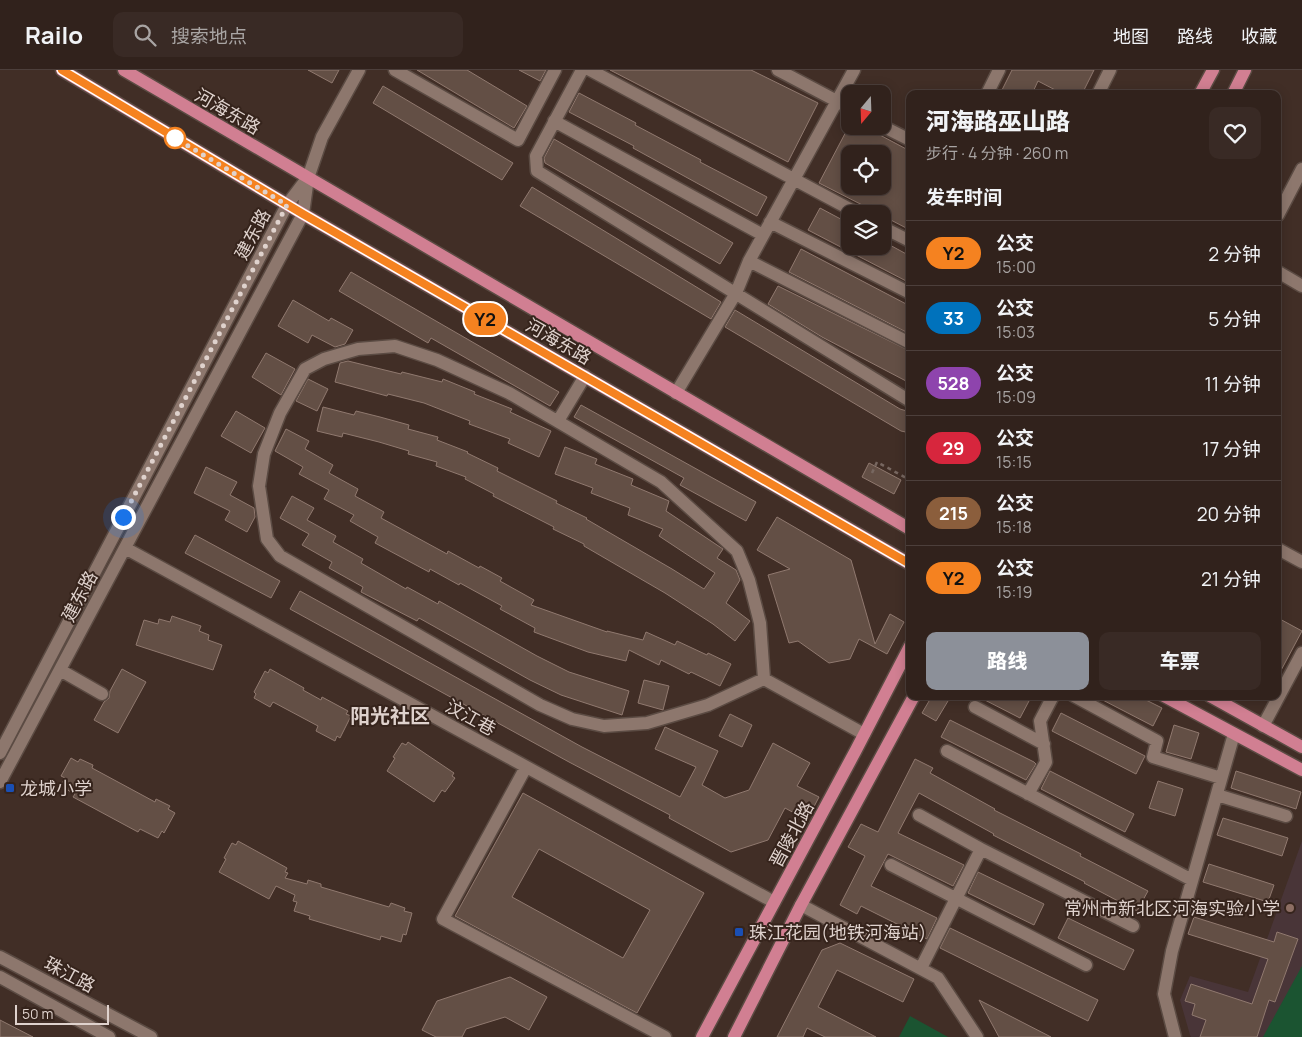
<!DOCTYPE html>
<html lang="zh">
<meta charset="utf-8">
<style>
:root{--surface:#31221c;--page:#392a25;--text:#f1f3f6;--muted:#a8a4a3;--line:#4c3f3b;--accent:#8c9099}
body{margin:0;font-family:Manrope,"Noto Sans SC",sans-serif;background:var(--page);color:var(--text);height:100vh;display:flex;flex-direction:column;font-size:19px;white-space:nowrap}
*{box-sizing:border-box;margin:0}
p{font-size:16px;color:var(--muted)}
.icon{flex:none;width:28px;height:28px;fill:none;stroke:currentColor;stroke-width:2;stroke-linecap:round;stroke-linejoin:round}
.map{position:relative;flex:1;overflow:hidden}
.drawer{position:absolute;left:906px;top:20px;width:375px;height:610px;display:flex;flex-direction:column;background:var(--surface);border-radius:10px;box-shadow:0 2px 12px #0003,0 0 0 1px var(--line)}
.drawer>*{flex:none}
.badge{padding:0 10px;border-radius:16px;font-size:18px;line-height:32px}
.needle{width:32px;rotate:199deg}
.tools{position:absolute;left:841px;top:15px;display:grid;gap:10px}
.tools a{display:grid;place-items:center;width:50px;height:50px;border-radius:10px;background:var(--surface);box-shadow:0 2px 12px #0003,0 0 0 1px var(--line);font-size:25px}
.scale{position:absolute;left:15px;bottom:12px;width:94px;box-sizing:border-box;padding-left:5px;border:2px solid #dfd2cd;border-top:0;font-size:14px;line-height:18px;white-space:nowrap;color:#dfd2cd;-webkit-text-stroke:4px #36241c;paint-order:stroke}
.you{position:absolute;width:25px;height:25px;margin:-12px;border:4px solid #fff;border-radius:50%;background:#1a73e8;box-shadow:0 0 0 8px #1a73e833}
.map>.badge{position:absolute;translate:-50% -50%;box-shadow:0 0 0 2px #fff}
h2{padding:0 20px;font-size:19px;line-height:45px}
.round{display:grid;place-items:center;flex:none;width:52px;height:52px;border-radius:10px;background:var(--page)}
.headline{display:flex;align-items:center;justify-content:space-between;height:85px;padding:0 20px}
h1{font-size:24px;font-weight:800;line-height:38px}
.button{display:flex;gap:10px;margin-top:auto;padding:10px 20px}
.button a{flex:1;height:58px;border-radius:10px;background:var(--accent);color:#fff;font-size:20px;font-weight:800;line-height:58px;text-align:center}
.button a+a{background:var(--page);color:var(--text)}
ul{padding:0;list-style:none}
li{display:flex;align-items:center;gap:15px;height:65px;padding:0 20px;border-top:1px solid var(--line)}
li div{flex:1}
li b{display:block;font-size:19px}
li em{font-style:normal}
li .badge{min-width:55px;font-weight:700;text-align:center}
header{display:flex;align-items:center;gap:30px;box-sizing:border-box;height:70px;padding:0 25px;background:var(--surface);border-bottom:1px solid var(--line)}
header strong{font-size:24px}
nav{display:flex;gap:28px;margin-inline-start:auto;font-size:18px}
.search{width:350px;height:45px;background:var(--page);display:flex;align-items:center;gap:12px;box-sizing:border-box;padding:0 18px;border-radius:10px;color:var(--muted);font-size:19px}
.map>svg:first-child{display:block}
</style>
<header>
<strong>Railo</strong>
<div class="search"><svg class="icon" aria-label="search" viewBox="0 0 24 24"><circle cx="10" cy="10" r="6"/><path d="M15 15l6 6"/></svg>搜索地点</div>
<nav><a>地图</a><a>路线</a><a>收藏</a></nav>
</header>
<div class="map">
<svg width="1302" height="967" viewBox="0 0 1302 967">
<rect width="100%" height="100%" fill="#412e26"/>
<path fill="#493538" d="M1302,771V967H1191L1190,965L1180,930L1190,906L1248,922Z"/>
<path fill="#1b5431" d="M1302,896V967H1263Z
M910,946L948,967H899Z"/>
<path fill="#634f45" stroke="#90796f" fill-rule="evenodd" d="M308,0H339L332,13Z
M417,0H467L527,36L514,58Z
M519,0H546L540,11Z
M610,0H751L818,33L788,92Z
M1012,0H1094L1082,24H1063L1038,11L1032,24H1000Z
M383,16L513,93L502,110L373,33Z
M579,23L636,53L635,55L701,90L700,92L767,127L757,146L633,78L634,76L569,42Z
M849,56H863L910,81V160L887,148L882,145V144H880L819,113ZM850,84H882V116H850Z
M554,69L733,173L720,194L545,93L544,88Z
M532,117L721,232L711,249L520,136Z
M820,138L850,154V176H886L888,174L910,186V213L808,160Z
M801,179L910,236V264L789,202Z
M351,202L559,322L550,336L431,268L428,273L339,221Z
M778,216L910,281V303L906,311L822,267L768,234Z
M293,230L329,251L331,248L353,260L345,274L335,277L312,265L308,273L278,256Z
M735,240L900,339L910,342V363L901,361L725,257Z
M266,283L295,299L281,325L252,307Z
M348,291L401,304L402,302L442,312L443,309L475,322L474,324L512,339L510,342L551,361L539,387L508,373L510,369L469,354L470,351L424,333L388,324L387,326L335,312L340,293Z
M308,309L328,319L317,341L296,331Z
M581,335L756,432L746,451L680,415L684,408L574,347Z
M323,337L354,345L356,341L380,347L409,355L408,359L438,367L437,370L468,382L467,383L498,398L497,401L557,431L556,433L587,448L586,449L672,499L704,519L715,503L659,466L663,459L628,445L630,438L591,423L593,418L555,404L565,377L597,389L595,394L633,409L631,415L669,431L666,441L723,479L717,488L736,500L740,510L726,533L750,551L735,571L713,554L665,523L584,476V474L553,459L554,457L493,426L494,424L465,409L466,407L436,396L437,392L408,384L409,381L379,372L343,363L342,367L317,361Z
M236,341L265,358L251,383L221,366Z
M286,359L309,371L305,379L333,395L329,403L358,419L355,426L384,442L381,448L447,484L448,481L479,498L480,496L502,508L500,511L534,530L531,535L607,562V561L643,570L646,562L675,575L677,571L707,585L708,583L731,594L720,616L691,602L689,604L661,590L659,595L629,580L626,591L588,582L534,562L535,558L500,539L502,536L460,513L459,515L430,499L429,502L375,473L378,467L350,451L354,445L324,429L329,420L299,404L303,397L275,381Z
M869,393L901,410L894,424L862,407Z
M206,397L237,412L230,425L254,438L255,447L247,462L225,450L230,441L194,423Z
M292,426L314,438L307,450L336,466L333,472L363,489L361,493L406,519L407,517L438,534L439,531L537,586L569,602L629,621L622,645L561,625L530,610L419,548L417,551L361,522L363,517L329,498L332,492L302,475L309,464L280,448Z
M777,447L851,490L875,574L890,544L904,552L887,584L859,569L850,589L829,593L798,571L789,573L768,505L790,499L757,480Z
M195,465L280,511L271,528L185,483Z
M300,521L582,677L680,727L696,697L655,679L665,657L718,681L702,715L725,728L749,720L773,673L810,693L797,716L819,727L807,750L785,738L768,770L731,782L669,748L670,745L569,692L290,539Z
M172,546L201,556L199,561L209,565L208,570L222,575L213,600L136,575L144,550L158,554L159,549L170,552Z
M1278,548L1302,561L1278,606Z
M122,599L146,612L118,663L94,650L104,632L109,628L110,621Z
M270,599L304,618L303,620L321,630L322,627L348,641L346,644L351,646L340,668L337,666L335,671L316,661L318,656L273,632L270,637L254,628L256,624L254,622L265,601L268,603Z
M644,610L669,616L663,640L638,633Z
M932,626H951L936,651L922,643Z
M977,626H1020L1029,631L1020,648Z
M1095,626H1138L1162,638L1153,656Z
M1061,643L1145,686L1136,704L1052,661Z
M730,644L752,655L742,677L719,666Z
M950,650L1034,692L1036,694L1026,710L941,667Z
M1174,655L1199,663L1191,689L1166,682Z
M408,672L454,703L452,706L455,708L445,722L442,720L434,732L387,701L395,688L393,687L402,673L406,675Z
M71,688L78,692L80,689L93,695L92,698L155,732L156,729L170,736L168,739L175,743L164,763L162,761L158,768L140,759L138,762L73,727L75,724L60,716L65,708L61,706Z
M915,689L933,698L930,703L995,739L994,740L1081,784L1080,786L1148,821L1137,841L1084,813L1085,812L993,765L994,764L919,723L898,763L964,795L953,816L888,784L871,816L937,848L927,869L861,836L857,844L840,835L865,786L848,777L861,754L878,762Z
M1050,701L1134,744L1125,762L1041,719Z
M1236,701L1301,722L1296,739L1231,718Z
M1158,711L1183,719L1175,746L1149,738Z
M523,723L704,823L637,943L455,846ZM539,779L650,840L623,888L512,827Z
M1223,748L1288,768L1282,786L1217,765Z
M238,771L287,798L285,802L288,803L285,808L307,814L308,810L321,814V817L389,837L391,833L405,838L404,841L412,843L406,865L403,864L401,872L381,866L380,870L309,849L310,846L294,841L297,832L293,831L295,825L276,816L269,829L219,802L226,789L224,788L232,773L236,775Z
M1209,794L1274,815L1268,832L1203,812Z
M978,802L1044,834L1034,855L968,823Z
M1194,847L1274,872L1277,862L1298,869L1275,932L1269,930L1257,967H1200L1206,950L1192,945L1195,934L1185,931L1191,914L1252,934L1268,889L1188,864Z
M1068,848L1134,880L1124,900L1058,868Z
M950,858L1098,930L1088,951L940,878Z
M840,873L914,909L903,932L837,900L818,937L876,967H825L807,958L803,967H777L822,880Z
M510,907L547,927L529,960L505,947L466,959L462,967H436L422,960L437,931Z
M979,930L1051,967H999Z
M0,950L33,967H0Z"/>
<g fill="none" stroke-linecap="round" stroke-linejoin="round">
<g stroke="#5b4b43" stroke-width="15">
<path id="minor" d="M395,0L518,70L555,0
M582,0L536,86L537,101L910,331
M590,0L859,144
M778,0L850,38
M987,24L999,0
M1098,24L1110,0
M554,51L763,165
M882,56L910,70
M1278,145L1302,99
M770,152L910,223
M882,157L910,171
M749,191L910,273
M1278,202L1302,216
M395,276L437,290L509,323L661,412L737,481L749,510L760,553L764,609L708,635L647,653L604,656L572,649L540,635L280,486L267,469L259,416L264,384L280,343L305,299L324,289L358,279Z
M676,323L736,223L749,191L854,0
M558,351L585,306
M125,478L774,832
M1278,479L1302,492
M60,600L102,624
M764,609L864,664
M1074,626L1157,671L1153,687L1221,708
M975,637L1044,674
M1263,656L1302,583
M947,681L1192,810
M0,683L287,135L306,110
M526,697L443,849L665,967
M0,712L303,144L308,108L322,67L359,0
M1028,724L1046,692L1040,651L1053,626
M1217,725L1286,746
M919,745L981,779L1133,856
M891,795L1086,895
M801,835L938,908L977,967
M0,887L151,967
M921,898L981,779
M0,907L109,967
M1175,967L1164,924L1172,881L1234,664"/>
</g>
<g stroke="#5b4b43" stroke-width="15">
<path id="major" d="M62,0L303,144L910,494
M124,0L910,459
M1200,24L1213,0
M1233,24L1245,0
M1164,626L1302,700
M1210,626L1302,677
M702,967L856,680L910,576
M734,967L801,835L914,626"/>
</g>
<path stroke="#776760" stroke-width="2.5" stroke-dasharray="4 4" stroke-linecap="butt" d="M872,403L877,392L910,410"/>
<use href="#minor" stroke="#8d776d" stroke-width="12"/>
<use href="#major" stroke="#d17f92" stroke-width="12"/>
</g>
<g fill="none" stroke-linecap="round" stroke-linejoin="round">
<g stroke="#fff" stroke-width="11">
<path id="line" d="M62,0L303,144L910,494"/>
</g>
<use href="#line" stroke="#f58220" stroke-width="8"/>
<path stroke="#dfd2cd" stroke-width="5" stroke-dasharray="0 9" d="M123,447L287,135L175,68"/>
</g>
<circle fill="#fff" stroke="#f58220" stroke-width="2.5" cx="175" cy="68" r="10"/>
<g fill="#1a4fb4" stroke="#36241c" stroke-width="2">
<rect x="5" y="713" width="10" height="10" rx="2.5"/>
<rect x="734" y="857" width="10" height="10" rx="2.5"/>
</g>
<circle fill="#8d6e63" stroke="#36241c" stroke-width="2" cx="1290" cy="838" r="5"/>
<g text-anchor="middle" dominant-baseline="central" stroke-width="4" stroke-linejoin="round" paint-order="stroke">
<g font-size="18" fill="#dfd2cd" stroke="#36241c">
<text transform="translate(228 41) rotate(30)">河海东路</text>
<text transform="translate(252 164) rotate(-62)">建东路</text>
<text transform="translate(559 271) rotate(30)">河海东路</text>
<text transform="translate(79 526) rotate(-62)">建东路</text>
<text transform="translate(471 647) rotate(29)">汶江巷</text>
<text transform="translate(791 764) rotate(-62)">晋陵北路</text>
<text transform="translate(70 904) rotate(28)">珠江路</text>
</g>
<g font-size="18" fill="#dfd2cd" stroke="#36241c" text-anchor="start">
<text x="20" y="718">龙城小学</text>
<text x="1280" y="838" text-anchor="end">常州市新北区河海实验小学</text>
<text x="749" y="862">珠江花园(地铁河海站)</text>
</g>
<g font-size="20" font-weight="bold" fill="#dfd2cd" stroke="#36241c">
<text x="390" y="645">阳光社区</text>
</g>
</g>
</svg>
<div class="tools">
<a><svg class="needle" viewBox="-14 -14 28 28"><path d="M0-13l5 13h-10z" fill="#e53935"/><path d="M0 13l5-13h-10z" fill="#a8a4a3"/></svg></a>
<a><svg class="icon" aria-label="locate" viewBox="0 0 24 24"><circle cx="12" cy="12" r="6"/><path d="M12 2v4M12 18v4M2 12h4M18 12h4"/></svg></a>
<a><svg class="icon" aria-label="layers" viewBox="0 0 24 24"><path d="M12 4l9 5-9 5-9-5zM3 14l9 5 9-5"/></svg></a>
</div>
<div class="scale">50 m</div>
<div class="you" style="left:123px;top:447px"></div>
<b class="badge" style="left:485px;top:249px;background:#f58220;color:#111">Y2</b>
<section class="drawer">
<div class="headline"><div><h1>河海路巫山路</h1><p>步行 · 4 分钟 · 260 m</p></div><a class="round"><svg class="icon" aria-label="heart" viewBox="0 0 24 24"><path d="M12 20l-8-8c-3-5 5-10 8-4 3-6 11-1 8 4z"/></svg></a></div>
<h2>发车时间</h2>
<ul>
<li><span class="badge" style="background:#f58220;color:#111">Y2</span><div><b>公交</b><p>15:00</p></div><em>2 分钟</em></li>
<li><span class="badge" style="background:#0072bc;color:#fff">33</span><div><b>公交</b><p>15:03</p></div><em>5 分钟</em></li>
<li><span class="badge" style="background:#8e44ad;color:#fff">528</span><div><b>公交</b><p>15:09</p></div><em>11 分钟</em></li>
<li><span class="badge" style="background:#d7263d;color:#fff">29</span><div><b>公交</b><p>15:15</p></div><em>17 分钟</em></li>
<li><span class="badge" style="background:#8b5e3c;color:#fff">215</span><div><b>公交</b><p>15:18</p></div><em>20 分钟</em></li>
<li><span class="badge" style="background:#f58220;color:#111">Y2</span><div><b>公交</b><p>15:19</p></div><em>21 分钟</em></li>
</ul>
<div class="button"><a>路线</a><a>车票</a></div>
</section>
</div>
